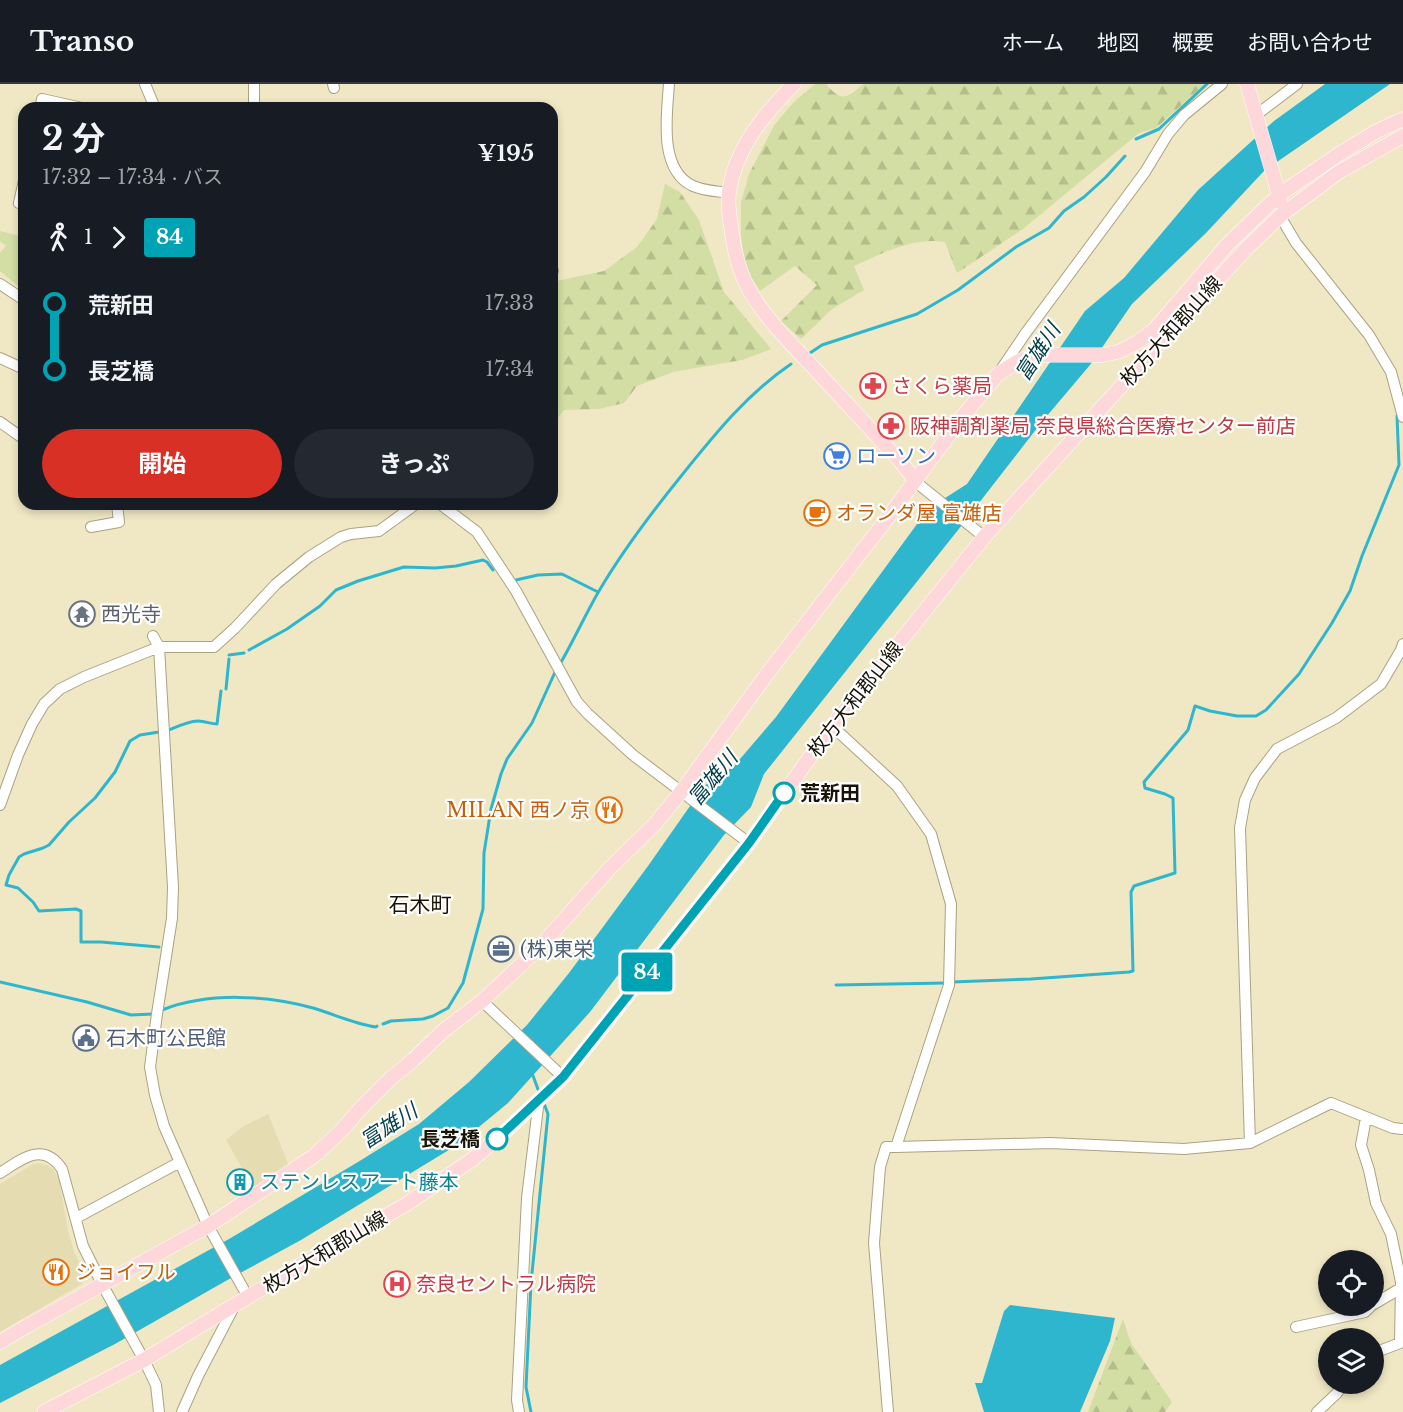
<!DOCTYPE html>
<html lang="ja">
<meta charset="utf-8">
<style>
:root{--surface:#171b24;--page:#242831;--text:#f1f3f6;--muted:#9ea1a6;--line:#363941;--accent:#d93025}
body{margin:0;font-family:"Libre Baskerville","Noto Sans JP",serif;background:var(--page);color:var(--text);height:100vh;display:flex;flex-direction:column;font-size:22px;white-space:nowrap}
*{box-sizing:border-box;margin:0}
p{font-size:20px;color:var(--muted)}
.icon{flex:none;width:33px;height:33px;fill:none;stroke:currentColor;stroke-width:2;stroke-linecap:round;stroke-linejoin:round}
.map{position:relative;flex:1;overflow:hidden}
.panel{position:absolute;left:18px;top:18px;width:540px;height:408px;display:flex;flex-direction:column;background:var(--surface);border-radius:18px;box-shadow:0 3px 9px #0003}
.panel>*{flex:none}
.badge{padding:0 12px;border-radius:4px;font-size:21px;line-height:39px}
.buttons{position:absolute;left:1318px;top:1166px;display:grid;gap:12px}
.buttons a{display:grid;place-items:center;width:66px;height:66px;border-radius:50%;background:var(--surface);box-shadow:0 3px 9px #0003;font-size:30px}
.map>.badge{position:absolute;translate:-50% -50%;box-shadow:0 0 0 3px #fff}
.legs{display:flex;align-items:center;gap:9px;height:66px;padding:0 24px;font-size:20px}
.legs p{margin-inline-start:auto}
.overview{display:flex;align-items:center;justify-content:space-between;height:102px;padding:0 24px}
h1{font-size:33px;font-weight:700;line-height:45px}
.cta{display:flex;gap:12px;margin-top:auto;padding:12px 24px}
.cta a{flex:1;height:69px;border-radius:36px;background:var(--accent);color:#fff;font-size:24px;font-weight:700;line-height:69px;text-align:center}
.cta a+a{background:var(--page);color:var(--text)}
ul{padding:0 24px;list-style:none}
li{display:flex;align-items:center;gap:21px;height:66px;font-size:22px}
li i{display:grid;place-items:center;width:9px;height:100%;margin:0 8px;background:currentColor}
li i::after{content:'';width:15px;height:15px;margin:-8px;border:4px solid;border-radius:50%;background:var(--surface)}
li p{margin-inline-start:auto}
li:first-child i{background:linear-gradient(#0000 50%,currentColor 0)}
li:last-child i{background:linear-gradient(currentColor 50%,#0000 0)}
header{display:flex;align-items:center;gap:36px;box-sizing:border-box;height:84px;padding:0 30px;background:var(--surface);border-bottom:2px solid var(--line)}
header strong{font-size:28px}
nav{display:flex;gap:33px;margin-inline-start:auto;font-size:21px}
.map>svg:first-child{display:block}
</style>
<header>
<strong>Transo</strong>
<nav><a>ホーム</a><a>地図</a><a>概要</a><a>お問い合わせ</a></nav>
</header>
<div class="map">
<svg width="1403" height="1328" viewBox="0 0 1403 1328">
<defs>
<pattern id="forest-firs" width="22" height="20" patternUnits="userSpaceOnUse" patternTransform="scale(1.5)"><rect width="22" height="20" fill="#d2dea3"/><path d="M5 1l3.5 6h-7zM16 11l3.5 6h-7z" fill="#b4be8b"/></pattern>
</defs>
<rect width="100%" height="100%" fill="#f0e8c4"/>
<path fill="#e6dcb2" d="M268,1030L289,1082L254,1105L226,1056L242,1043Z
M39,1079L47,1081L54,1086L59,1096L68,1146L74,1168L85,1188L82,1200L0,1248V1100L33,1080Z"/>
<path fill="url(#forest-firs)" d="M815,0H826C841,18 847,15 863,0H1205L1156,44L1139,49L1023,145L957,189L945,158C913,153 883,169 854,182L864,206L832,225L801,255L781,237L817,201L795,182L760,207L749,190L743,169L741,150V118L749,90L775,40L794,18Z
M665,100L680,108L699,136L724,208L771,265L742,276L673,288L637,302L624,319L599,325L564,326L552,341V198L604,187L637,163L657,135Z
M1123,1235L1131,1259L1172,1318L1165,1328H1088Z"/>
<path fill="#d2dea3" d="M0,147L24,153V207L0,187V169L6,162L0,157Z"/>
<path fill="#2eb6cf" d="M1325,0H1390L1264,87L1206,149L1132,220L1090,281L1041,339L958,446L764,690L751,723L724,751L590,928L508,1019L457,1061L301,1156L231,1194L115,1260L0,1319V1281L229,1155L358,1078L419,1040L469,998L527,941L569,889L648,782L704,702L734,682L776,633L928,425L967,400L1085,227L1124,194L1198,106L1274,37Z
M1010,1221L1115,1234L1110,1257L1080,1328H984L975,1299H982L1004,1227Z"/>
<g fill="none" stroke-linecap="round" stroke-linejoin="round">
<path stroke="#2eb6cf" stroke-width="3" d="M1136,55L1159,45L1207,0
M810,269L822,261L917,230L958,206L1016,163L1049,144L1064,127L1084,113L1106,93L1125,72
M516,496L538,491L562,490L598,508
M249,566L287,545L320,522L336,506L358,497L404,483L435,484L456,482L483,476L487,478L493,486
M229,571L244,569
M560,580C574,556 585,531 599,507C623,466 652,428 682,391C715,350 747,310 791,280
M226,605L229,575
M169,646C178,642 189,637 198,637C205,637 211,640 217,640L221,607
M6,801L9,791L19,773L24,770L43,764L49,761L69,738L95,714L115,688L130,657L140,651L159,648
M6,801L18,804L33,818L39,827L76,825L81,827V858H101L159,863
M0,898L87,918L131,931L153,930
M952,898L1031,895L1129,888L1133,887L1131,808L1134,802L1175,789L1173,714L1165,710L1145,704L1144,698L1188,646L1195,622L1210,627L1237,632H1256L1266,626L1299,590L1332,539L1350,507L1362,472L1399,381L1397,332L1400,330
M836,901L945,899
M162,926C208,908 267,911 313,924C334,930 354,940 376,943L377,942
M383,940L391,937L423,935L433,932L448,924L463,899L483,825L484,769L491,725L501,690L507,675L532,639L556,586
M532,989L539,1008
M531,1328L526,1303L531,1199L548,1030L543,1017"/>
<g stroke="#aaa281" stroke-width="12">
<path id="minor" d="M145,0L155,24
M254,0V24
M333,0L334,4
M669,0C667,30 658,86 693,102C704,107 717,107 729,109
M40,24L42,15L82,24
M1256,31L1297,0
M24,96L19,119L24,121
M1280,132L1296,159L1369,251L1391,288L1403,333
M552,187H553
M0,200L24,216
M0,274L24,285
M1000,287L1025,250L1145,88L1168,50L1184,31L1222,0
M0,338L24,355
M915,396L922,403L978,448L985,452
M440,420L477,448L516,507L577,618L588,630L633,671L749,759
M91,443L119,438L117,420
M153,552L159,563L173,803L172,834L157,930L150,983L155,1011L164,1042L208,1142L248,1213
M832,642L897,702L931,750L951,820L949,901L896,1063H886L880,1083L874,1159L888,1328
M0,721L18,671L32,640L44,620L60,605L84,593L159,563H214L235,544L276,500L309,473L341,453L351,450L379,447L416,420
M482,917L563,993
M1366,1034L1361,1061L1369,1086L1376,1119L1391,1150L1401,1198L1400,1259L1374,1269
M1250,1059L1240,744L1245,716L1255,694L1277,665L1336,634L1381,600L1401,566L1403,560
M896,1063L1050,1059L1184,1065L1250,1059L1331,1019L1393,1044L1403,1045
M0,1089C22,1075 43,1057 62,1085L83,1162L102,1200L144,1276L156,1301L159,1328
M76,1134L180,1078
M1374,1220L1401,1204
M1296,1243L1365,1228L1372,1221
M182,1328L198,1292L235,1221
M519,1328L517,1316L527,1114L539,1015
M1317,1328L1337,1309L1344,1299"/>
</g>
<g stroke="#fff" stroke-width="15">
<path id="major" d="M794,0C764,30 735,65 729,108C727,121 730,136 732,149C735,174 742,197 756,217C773,242 793,262 813,283C842,314 871,346 900,377L915,396
M1247,0L1279,111L1280,118
M0,1258L27,1242L208,1142L314,1072L340,1048L363,1022L390,995L413,976L443,947L482,917L539,864L609,785L655,740L681,708L770,586L883,440L963,332L998,290L1017,278L1034,271H1103L1121,267L1139,257L1154,246L1227,161L1279,111L1339,70L1377,47L1403,35
M44,1328L144,1276L307,1177L405,1121L473,1075L509,1044L563,993L749,759L832,642L985,452L1245,166L1280,132L1339,88L1403,52"/>
</g>
<use href="#minor" stroke="#fff" stroke-width="10"/>
<use href="#major" stroke="#fdd7da" stroke-width="14"/>
</g>
<g fill="none" stroke-linecap="round" stroke-linejoin="round">
<g stroke="#fff" stroke-width="14">
<path id="line-1" d="M497,1055L563,993L749,759L784,709"/>
</g>
<use href="#line-1" stroke="#00a3b4" stroke-width="9"/>
</g>
<defs>
<g id="pharmacy-ring" transform="scale(1.35)"><circle r="9.5" fill="#fff" stroke="#e0444e" stroke-width="1.5"/><path d="M-2-6h4v4h4v4h-4v4h-4v-4h-4v-4h4Z" fill="#e0444e"/></g>
<g id="supermarket-ring" transform="scale(1.35)"><circle r="9.5" fill="#fff" stroke="#3f7fe0" stroke-width="1.5"/><path d="M-6-5.5h2.5l.6 2H6L4.5 2H-2.5L-4.4-4H-6ZM-1.5 3.2a1.3 1.3 0 1 0 .1 0ZM3 3.2a1.3 1.3 0 1 0 .1 0Z" fill="#3f7fe0"/></g>
<g id="cafe-ring" transform="scale(1.35)"><circle r="9.5" fill="#fff" stroke="#e8710a" stroke-width="1.5"/><path d="M-5.5-4.5H6V0H3Q3 3.5 0 3.5H-2.5Q-5.5 3.5-5.5 0ZM3-3.2v2h1.7v-2ZM-6 4.5H4V6H-6Z" fill="#e8710a"/></g>
<g id="temple-ring" transform="scale(1.35)"><circle r="9.5" fill="#fff" stroke="#6b7280" stroke-width="1.5"/><path d="M0-6L5-2H3V0L6.5 2.5H4V6H1.5V3h-3V6H-4V2.5H-6.5L-3 0V-2H-5Z" fill="#6b7280"/></g>
<g id="restaurant-ring" transform="scale(1.35)"><circle r="9.5" fill="#fff" stroke="#e8710a" stroke-width="1.5"/><path d="M-5-6h1v4h1v-4h1v4h1v-4h1v5L-1.5 .5V6h-2V.5L-5-1ZM5-6V6H3V1.5H1.5Q1.5-4 5-6Z" fill="#e8710a"/></g>
<g id="office-ring" transform="scale(1.35)"><circle r="9.5" fill="#fff" stroke="#5c6f8a" stroke-width="1.5"/><path d="M-6-3h4V-5.5h4V-3h4V5H-6ZM-1-4.5V-3h2v-1.5ZM-6 0V1H6V0Z" fill="#5c6f8a"/></g>
<g id="civic-ring" transform="scale(1.35)"><circle r="9.5" fill="#fff" stroke="#5c6f8a" stroke-width="1.5"/><path d="M-.6-6.5H3V-4.5H.6V-3L4-1V1h2V6H-6V1h2V-1L-.6-3ZM-1.2 2.5V6h2.4V2.5Z" fill="#5c6f8a"/></g>
<g id="building-ring" transform="scale(1.35)"><circle r="9.5" fill="#fff" stroke="#0f9aa8" stroke-width="1.5"/><path d="M-4-6H4V6H1V3H-1V6H-4ZM-2.5-4.3h1.7v1.8h-1.7ZM.8-4.3h1.7v1.8H.8ZM-2.5-1h1.7V.8h-1.7ZM.8-1h1.7V.8H.8Z" fill="#0f9aa8"/></g>
<g id="hospital-ring" transform="scale(1.35)"><circle r="9.5" fill="#fff" stroke="#e0444e" stroke-width="1.5"/><path d="M-5-5h3v3.5h4V-5h3V5h-3V1.5h-4V5h-3Z" fill="#e0444e"/></g>
</defs>
<g fill-rule="evenodd">
<use href="#pharmacy-ring" x="873" y="302"/>
<use href="#pharmacy-ring" x="891" y="342"/>
<use href="#supermarket-ring" x="837" y="372"/>
<use href="#cafe-ring" x="817" y="429"/>
<use href="#temple-ring" x="82" y="530"/>
<use href="#restaurant-ring" x="609" y="726"/>
<use href="#office-ring" x="501" y="865"/>
<use href="#civic-ring" x="86" y="954"/>
<use href="#building-ring" x="240" y="1098"/>
<use href="#restaurant-ring" x="56" y="1188"/>
<use href="#hospital-ring" x="397" y="1200"/>
</g>
<g fill="#fff" stroke="#00a3b4" stroke-width="3">
<circle cx="784" cy="709" r="10"/>
<circle cx="497" cy="1055" r="10"/>
</g>
<g text-anchor="middle" dominant-baseline="central" stroke-width="4.5" stroke-linejoin="round" paint-order="stroke">
<g font-size="20" fill="#171407" stroke="#fff">
<text transform="translate(1171 247) rotate(-48)">枚方大和郡山線</text>
<text transform="translate(855 615) rotate(-52)">枚方大和郡山線</text>
<text transform="translate(325 1168) rotate(-31)">枚方大和郡山線</text>
</g>
<g font-size="20" fill="#be3a42" stroke="#fff" text-anchor="start">
<text x="892" y="302">さくら薬局</text>
<text x="910" y="342">阪神調剤薬局 奈良県総合医療センター前店</text>
<text x="416" y="1200">奈良セントラル病院</text>
</g>
<g font-size="20" fill="#366cbe" stroke="#fff" text-anchor="start">
<text x="856" y="372">ローソン</text>
</g>
<g font-size="20" fill="#c56008" stroke="#fff" text-anchor="start">
<text x="836" y="429">オランダ屋 富雄店</text>
<text x="590" y="726" text-anchor="end">MILAN 西ノ京</text>
<text x="76" y="1188">ジョイフル</text>
</g>
<g font-size="20" fill="#5b616d" stroke="#fff" text-anchor="start">
<text x="101" y="530">西光寺</text>
</g>
<g font-size="20" font-weight="bold" fill="#171407" stroke="#fff" text-anchor="start">
<text x="800" y="709">荒新田</text>
<text x="480" y="1055" text-anchor="end">長芝橋</text>
</g>
<g font-size="20" fill="#4e5e75" stroke="#fff" text-anchor="start">
<text x="520" y="865">(株)東栄</text>
<text x="106" y="954">石木町公民館</text>
</g>
<g font-size="20" fill="#0d838f" stroke="#fff" text-anchor="start">
<text x="260" y="1098">ステンレスアート藤本</text>
</g>
<g font-size="21" font-style="italic" fill="#023f49" stroke="#fff">
<text transform="translate(1038 268) rotate(-57)">富雄川</text>
<text transform="translate(713 694) rotate(-50)">富雄川</text>
<text transform="translate(389 1042) rotate(-33)">富雄川</text>
</g>
<g font-size="21" fill="#171407" stroke="#fff">
<text x="420" y="821">石木町</text>
</g>
</g>
</svg>
<div class="buttons">
<a><svg class="icon" aria-label="locate" viewBox="0 0 24 24"><circle cx="12" cy="12" r="6"/><path d="M12 2v4M12 18v4M2 12h4M18 12h4"/></svg></a>
<a><svg class="icon" aria-label="layers" viewBox="0 0 24 24"><path d="M12 4l9 5-9 5-9-5zM3 14l9 5 9-5"/></svg></a>
</div>
<b class="badge" style="left:647px;top:888px;background:#00a3b4;color:#fff">84</b>
<section class="panel">
<div class="overview"><div><h1>2 分</h1><p>17:32 – 17:34 · バス</p></div><b>¥195</b></div>
<div class="legs"><svg class="icon" aria-label="walk" viewBox="0 0 24 24"><circle cx="13" cy="4" r="2"/><path d="M13 8l-2 6 4 7M11 14l-3 7M7 12l3-4h3l4 4"/></svg>1<svg class="icon" aria-label="forward" viewBox="0 0 24 24"><path d="M9 5l7 7-7 7"/></svg><b class="badge" style="background:#00a3b4;color:#fff">84</b></div>
<ul>
<li><i style="color:#00a3b4"></i><b>荒新田</b><p>17:33</p></li>
<li><i style="color:#00a3b4"></i><b>長芝橋</b><p>17:34</p></li>
</ul>
<div class="cta"><a>開始</a><a>きっぷ</a></div>
</section>
</div>
